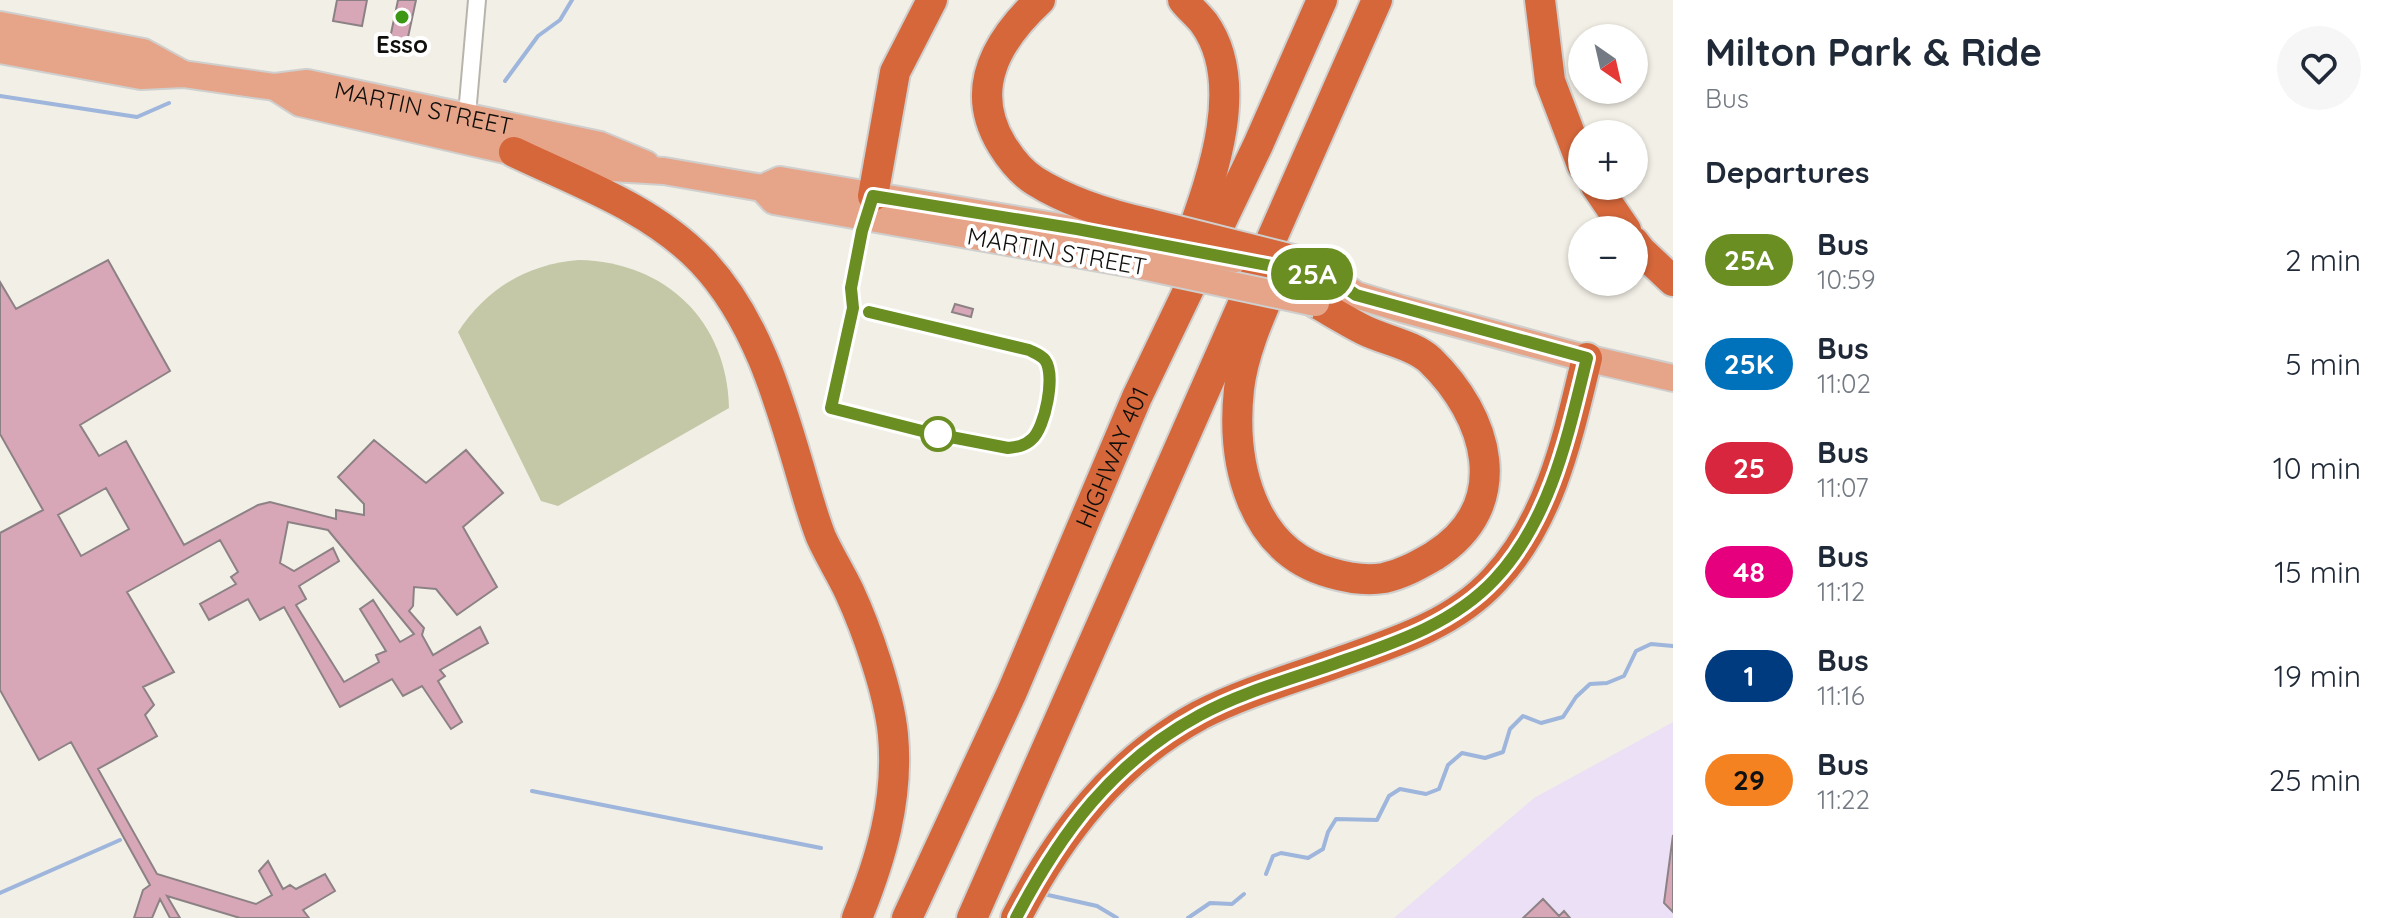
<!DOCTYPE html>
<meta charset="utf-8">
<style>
:root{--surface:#fff;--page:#f6f6f7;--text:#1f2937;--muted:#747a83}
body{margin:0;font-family:Quicksand,sans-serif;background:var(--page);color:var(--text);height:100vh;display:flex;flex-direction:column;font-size:30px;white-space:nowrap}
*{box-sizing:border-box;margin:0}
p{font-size:26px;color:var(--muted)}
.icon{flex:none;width:44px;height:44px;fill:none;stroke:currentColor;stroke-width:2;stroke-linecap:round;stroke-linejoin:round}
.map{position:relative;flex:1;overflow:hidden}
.details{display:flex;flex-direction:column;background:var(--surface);width:720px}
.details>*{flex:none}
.badge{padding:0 16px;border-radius:26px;font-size:28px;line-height:52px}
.needle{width:52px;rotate:146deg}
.tools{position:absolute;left:1568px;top:24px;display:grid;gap:16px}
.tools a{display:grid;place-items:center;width:80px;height:80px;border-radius:50%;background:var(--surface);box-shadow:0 2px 6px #0004;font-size:40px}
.map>.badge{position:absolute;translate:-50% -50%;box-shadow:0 0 0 4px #fff}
h2{padding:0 32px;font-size:30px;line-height:72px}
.round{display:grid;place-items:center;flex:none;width:84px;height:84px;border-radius:42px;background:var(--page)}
.head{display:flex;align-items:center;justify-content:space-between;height:136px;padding:0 32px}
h1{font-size:38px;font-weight:700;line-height:60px}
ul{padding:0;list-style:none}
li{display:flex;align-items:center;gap:24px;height:104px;padding:0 32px}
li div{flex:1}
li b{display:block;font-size:30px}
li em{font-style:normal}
li .badge{min-width:88px;font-weight:700;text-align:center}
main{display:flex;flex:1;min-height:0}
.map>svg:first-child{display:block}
</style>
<main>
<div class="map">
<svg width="1673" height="918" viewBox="0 0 1673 918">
<rect width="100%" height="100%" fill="#f2efe6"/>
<path fill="#ebe0f5" d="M1673,722V918H1394L1534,798Z"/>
<path fill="#c4c8a7" d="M579,260C666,262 727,321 729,408L558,506L541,501L458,332C486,289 527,264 579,260Z"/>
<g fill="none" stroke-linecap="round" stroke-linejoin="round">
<path stroke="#9eb5dc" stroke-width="4" d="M505,81L538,36L560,20L572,0
M0,96L137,117L169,103
M532,791L821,848
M1266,874L1273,856L1281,853L1308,858L1323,849L1328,832L1336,819L1377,820L1389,796L1400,789L1426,794L1439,789L1448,765L1462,753L1485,758L1503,752L1510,729L1523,716L1541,723L1563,717L1576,697L1590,684L1607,683L1624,676L1636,651L1651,644L1673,646
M0,893L120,840
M1048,895L1097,906L1117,918
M1188,918L1210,903L1232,904L1244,894"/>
</g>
<path fill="#d8a7b7" stroke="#8c8285" stroke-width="2" fill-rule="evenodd" d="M337,0H367L362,26L333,21Z
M398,0H416L405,51L388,48Z
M108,260L170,371L80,425L99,456L126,441L184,545L258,505L270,502L336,519V510L364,515V504L338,477L374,440L426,483L466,450L503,493L463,527L497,587L457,615L436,589L414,587L413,606L409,611L424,628L422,635L433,655L480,627L488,643L440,670L445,676L438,681L462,722L451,729L422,686L403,696L392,679L340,707L284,607L260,620L248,599L209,620L200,604L236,584L231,577L238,572L220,540L127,592L174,672L143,687L154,705L145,715L157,736L98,769L157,874L256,904L272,895L259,871L268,861L283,889L290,885L296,889L325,874L335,891L303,910L309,918H240L167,896L180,918H170L160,899L152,918H134L143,890L150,885L71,742L39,760L0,690V533L43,510L0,434V282L16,309ZM106,488L129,529L81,556L58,515ZM288,522L328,530L414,634L400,642L373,600L360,609L386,651L376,655L379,662L344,682L296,605L306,599L299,586L339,561L333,548L294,571L280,563Z
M955,304L973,309L971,317L952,312Z
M1673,835V912L1664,903Z
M1543,899L1559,916L1564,911L1570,918H1523Z"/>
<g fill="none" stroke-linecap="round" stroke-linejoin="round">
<g stroke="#b7b4ab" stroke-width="20">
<path id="minor" d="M466,126L477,0"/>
</g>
<g stroke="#cfcfce" stroke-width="30">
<g id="primary">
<path d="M0,25L143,52L183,74"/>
<path id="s1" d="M0,50L141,76L183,74L275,87L307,83L600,145L646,164"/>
<path d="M275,87L300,103L514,152L595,167L664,171L762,188L780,180L1143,241"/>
<path d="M762,188L774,201L1133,264"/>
<path d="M1330,277L1356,295L1402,309L1573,355L1673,378"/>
</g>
</g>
<g stroke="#cfcfce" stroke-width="34">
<g id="motorway">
<path d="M1040,0C997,40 968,89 1002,145C1010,158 1022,173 1035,181C1070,203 1110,215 1150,224"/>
<path d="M1183,0C1189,8 1198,15 1204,23C1250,87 1207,190 1184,256"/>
<path d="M1540,0L1550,81L1582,165"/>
<path d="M514,152C579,183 651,208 702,261C755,317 778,395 799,467C806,491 812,514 821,537C829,555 840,572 849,591C867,630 889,693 893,735C899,799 881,859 857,918"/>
<path d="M1596,186L1626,230"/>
<path d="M873,196L895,72L932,0"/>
<path d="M1634,242L1641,251L1673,281"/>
<path d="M1280,269C1264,307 1244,347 1239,389C1231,463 1251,551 1331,573C1348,578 1366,581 1384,578C1403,574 1418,565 1434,556C1515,505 1488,416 1430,360C1414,345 1384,340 1364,330C1348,322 1332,312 1316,303"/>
<path id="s2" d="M907,918L1012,692L1137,397L1258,145L1322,0"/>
<path d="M972,918L1377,0"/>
<path d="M1016,918C1060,833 1115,761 1200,715C1243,693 1291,679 1336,663C1393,643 1453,625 1495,579C1551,519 1568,436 1587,358"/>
</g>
</g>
<use href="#minor" stroke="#fff" stroke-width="16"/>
<use href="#primary" stroke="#e6a489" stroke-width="26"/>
<use href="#motorway" stroke="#d5673b" stroke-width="30"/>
<g stroke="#cfcfce" stroke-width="30" stroke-linecap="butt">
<path id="primary-bridge" d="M1143,241L1236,259
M1133,264L1316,303"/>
</g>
<g stroke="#cfcfce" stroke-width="34" stroke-linecap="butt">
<path id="motorway-bridge" d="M1150,224L1313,265L1330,277"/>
</g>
<use href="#primary-bridge" stroke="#e6a489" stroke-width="26"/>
<use href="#motorway-bridge" stroke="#d5673b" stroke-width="30"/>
</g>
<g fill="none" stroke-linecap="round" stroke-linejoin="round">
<g stroke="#fff" stroke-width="18">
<path id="line" d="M869,312L1029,350C1035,353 1041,355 1045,360C1056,375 1045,428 1032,439C1025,446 1017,447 1008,448L930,433L831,408L853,308L851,288L862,231L873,196L1077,229L1330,277L1356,295L1587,358C1568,435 1551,519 1495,579C1454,623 1397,642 1342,661C1295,678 1244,691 1200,715C1113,762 1061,832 1016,918"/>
</g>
<use href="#line" stroke="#6b8e23" stroke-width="12"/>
</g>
<circle fill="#3b9714" stroke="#fff" stroke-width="3" cx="402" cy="17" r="8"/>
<circle fill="#fff" stroke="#6b8e23" stroke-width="4" cx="938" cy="434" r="16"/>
<g text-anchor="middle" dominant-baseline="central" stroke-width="8" stroke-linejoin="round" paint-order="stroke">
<g font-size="24" font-weight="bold" fill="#100f0c" stroke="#fff">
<text x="402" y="44">Esso</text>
</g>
<g font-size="24" fill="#100f0c" stroke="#fff">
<text stroke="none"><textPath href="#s1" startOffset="430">MARTIN STREET</textPath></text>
<text transform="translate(1057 251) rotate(10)">MARTIN STREET</text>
<text stroke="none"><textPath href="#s2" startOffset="504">HIGHWAY 401</textPath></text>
</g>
</g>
</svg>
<div class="tools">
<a><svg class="needle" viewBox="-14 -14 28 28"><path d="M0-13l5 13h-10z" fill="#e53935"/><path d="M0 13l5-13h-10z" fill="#747a83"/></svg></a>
<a>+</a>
<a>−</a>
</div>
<b class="badge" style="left:1312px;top:274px;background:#6b8e23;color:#fff">25A</b>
</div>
<section class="details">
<div class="head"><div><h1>Milton Park &amp; Ride</h1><p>Bus</p></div><a class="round"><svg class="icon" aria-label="heart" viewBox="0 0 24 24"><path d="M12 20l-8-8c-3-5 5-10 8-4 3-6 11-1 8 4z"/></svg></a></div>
<h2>Departures</h2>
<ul>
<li><span class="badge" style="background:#6b8e23;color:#fff">25A</span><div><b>Bus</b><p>10:59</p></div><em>2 min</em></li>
<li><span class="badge" style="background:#0072bc;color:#fff">25K</span><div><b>Bus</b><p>11:02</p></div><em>5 min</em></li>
<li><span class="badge" style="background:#d7263d;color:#fff">25</span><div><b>Bus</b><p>11:07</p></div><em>10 min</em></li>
<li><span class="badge" style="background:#e6007e;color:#fff">48</span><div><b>Bus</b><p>11:12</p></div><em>15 min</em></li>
<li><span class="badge" style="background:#003b80;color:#fff">1</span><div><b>Bus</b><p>11:16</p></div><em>19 min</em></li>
<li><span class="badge" style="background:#f58220;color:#111">29</span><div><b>Bus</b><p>11:22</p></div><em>25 min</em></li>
</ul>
</section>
</main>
